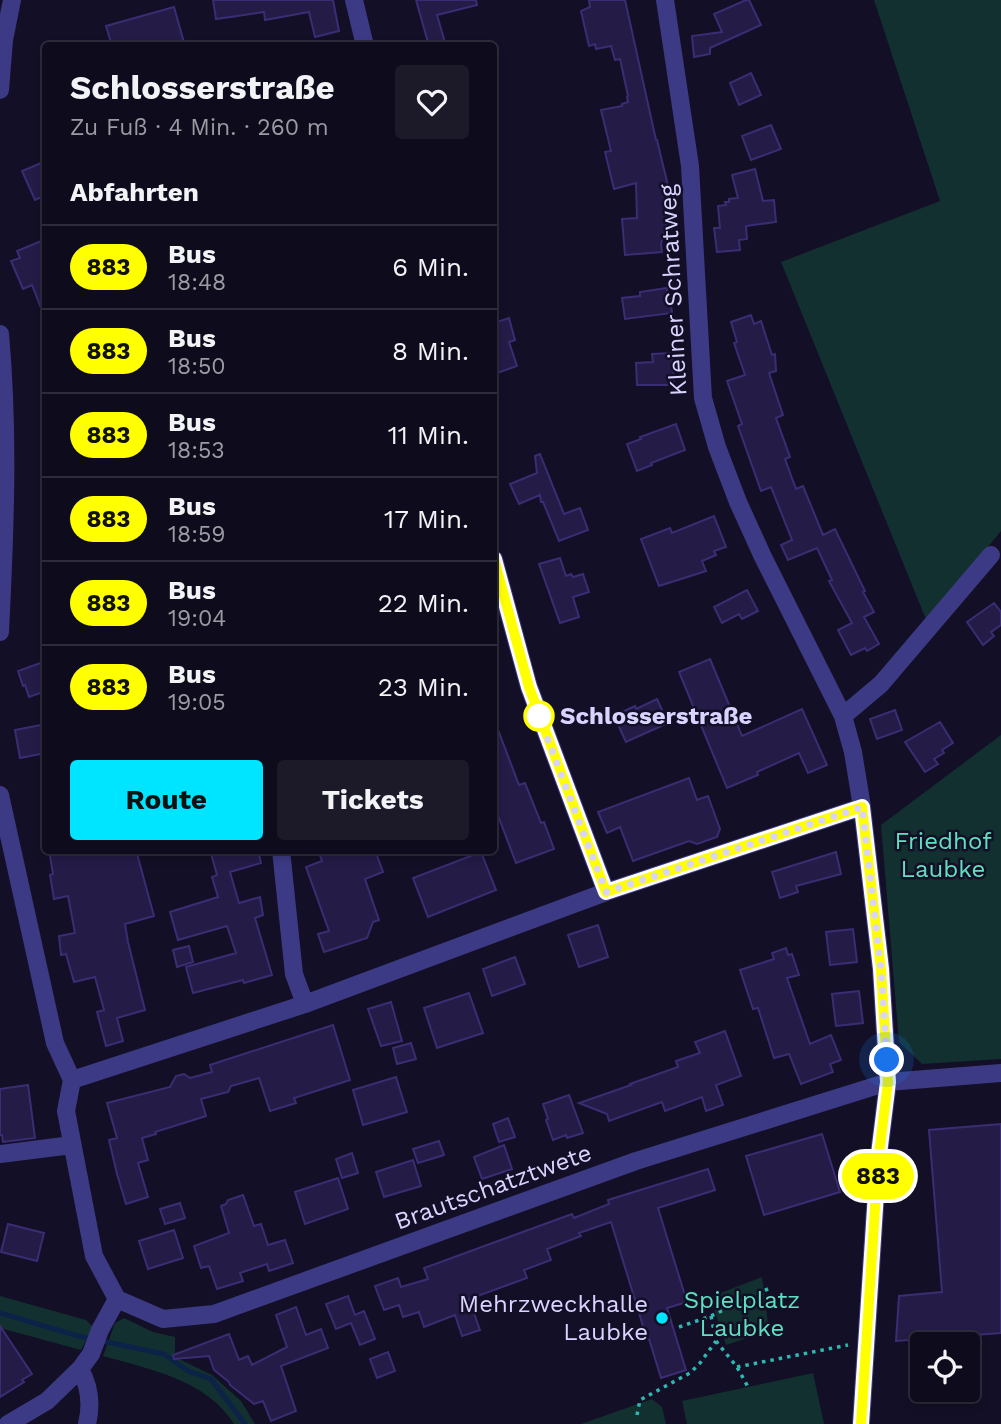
<!DOCTYPE html>
<html lang="de">
<meta charset="utf-8">
<style>
:root{--surface:#0e0b1c;--page:#1c1929;--text:#f1f3f6;--muted:#9b9ba3;--line:#2e2b3b;--accent:#00e5ff}
body{margin:0;font-family:"Work Sans",sans-serif;background:var(--page);color:var(--text);height:100vh;display:flex;flex-direction:column;font-size:26px;white-space:nowrap}
*{box-sizing:border-box;margin:0}
p{font-size:23px;color:var(--muted)}
.icon{flex:none;width:38px;height:38px;fill:none;stroke:currentColor;stroke-width:2;stroke-linecap:round;stroke-linejoin:round}
.map{position:relative;flex:1;overflow:hidden}
.details{position:absolute;left:42px;top:42px;width:455px;height:812px;display:flex;flex-direction:column;background:var(--surface);border-radius:7px;box-shadow:0 4px 10px #0003,0 0 0 2px var(--line)}
.details>*{flex:none}
.badge{padding:0 14px;border-radius:23px;font-size:24px;line-height:46px}
.controls{position:absolute;left:910px;top:1332px;display:grid;gap:14px}
.controls a{display:grid;place-items:center;width:70px;height:70px;border-radius:7px;background:var(--surface);box-shadow:0 4px 10px #0003,0 0 0 2px var(--line);font-size:35px}
.you{position:absolute;width:35px;height:35px;margin:-18px;border:5px solid #fff;border-radius:50%;background:#1a73e8;box-shadow:0 0 0 10px #1a73e833}
.map>.badge{position:absolute;translate:-50% -50%;box-shadow:0 0 0 4px #fff}
h2{padding:0 28px;font-size:26px;line-height:63px}
.round{display:grid;place-items:center;flex:none;width:74px;height:74px;border-radius:7px;background:var(--page)}
.overview{display:flex;align-items:center;justify-content:space-between;height:119px;padding:0 28px}
h1{font-size:33px;font-weight:700;line-height:52px}
.button{display:flex;gap:14px;margin-top:auto;padding:14px 28px}
.button a{flex:1;height:80px;border-radius:7px;background:var(--accent);color:#111;font-size:28px;font-weight:700;line-height:80px;text-align:center}
.button a+a{background:var(--page);color:var(--text)}
ul{padding:0;list-style:none}
li{display:flex;align-items:center;gap:21px;height:84px;padding:0 28px;border-top:2px solid var(--line)}
li div{flex:1}
li b{display:block;font-size:26px}
li em{font-style:normal}
li .badge{min-width:77px;font-weight:700;text-align:center}
.map>svg:first-child{display:block}
</style>
<div class="map">
<svg width="1001" height="1424" viewBox="0 0 1001 1424">
<rect width="100%" height="100%" fill="#130f26"/>
<path fill="#12302f" d="M874,0H1001V531L927,622L781,262L940,201Z
M1001,735V1059L922,1064L899,1042L881,825Z
M762,1277L769,1331L726,1345L710,1297Z
M0,1296L86,1320L93,1327L81,1350L0,1328Z
M124,1318L153,1332L175,1337V1357L212,1375L241,1401L255,1424H234C207,1380 149,1369 103,1356L115,1323Z
M813,1373L824,1424H687L682,1401Z
M652,1399L662,1407L666,1424H581Z"/>
<g fill="none" stroke-linecap="round" stroke-linejoin="round">
<path stroke="#0c2248" stroke-width="5" d="M0,1313L78,1336L164,1354L188,1371L211,1379L245,1424"/>
</g>
<path fill="#241b47" stroke="#3b2d73" stroke-width="2" d="M213,0H333L339,31L315,37L309,12L265,20L264,12L216,19Z
M416,0H476L477,5L437,15L446,46H429Z
M589,0H625L656,140H657L669,190L670,209L661,244L662,252L625,255L622,219L637,218L636,183L614,189L605,152L611,151L601,110L622,106V104L628,102L627,97L628,96L620,59L615,60L611,46L596,49L595,44L589,46L581,11L590,7Z
M746,0H749L761,25L710,48V54L694,57L692,36L722,32L714,14Z
M174,7L185,46H112L106,26Z
M751,73L761,95L739,105L730,83Z
M771,125L781,149L751,160L742,136Z
M46,161V195L35,200L22,171Z
M755,169L763,201L774,200L776,222L746,226L747,239L739,240L740,250L717,252L714,228H720L718,206L726,205L725,202H729V199L738,198L732,175Z
M46,239V318H45L32,285L23,289L11,261L20,258L17,251Z
M667,288L668,297H670L672,313L625,319L622,298L640,296V292Z
M751,315L754,324L761,321L772,355L775,354L776,371L769,373L783,415L776,418L790,457L785,459L796,489L803,486L823,535L835,529L865,591L863,592L874,612L864,617L879,644L867,651L865,648L851,655L838,630L852,623L829,581L832,580L817,548L788,560L781,545L792,540L771,487L761,491L738,426L742,424L727,381L745,375L734,343L737,342L731,322Z
M509,318L515,340L509,342L517,366L494,374V323Z
M672,353L674,385H637L636,363L653,362L652,354Z
M676,424L685,450L651,463L652,465L637,471L627,444L641,439L640,437Z
M540,454L564,514L580,508L588,530L559,541L543,502H541L540,495L519,504L510,484L537,473L535,456Z
M714,516L726,547L714,551L716,555L702,561L706,571L659,586L641,539L670,528L672,533Z
M560,558L566,576L571,574L573,577L583,574L589,592L573,597L579,617L560,623L539,564Z
M747,590L758,611L742,619L739,614L722,623L714,607Z
M994,603L1001,612V625L991,632L994,636L983,645L967,622Z
M710,659L742,736L802,709L827,765L808,773L799,753L757,772L758,775L727,788L679,672Z
M46,661V691L29,697L25,685L23,686L18,671Z
M657,699L668,723L626,742L614,716L635,706L636,709Z
M895,710L902,730L877,739L870,719Z
M494,722H495L519,785L525,783L541,823L544,822L554,849L516,863L494,805Z
M940,722L953,743L942,750L944,753L934,759L938,764L925,772L905,742Z
M46,724V753L20,758L15,730Z
M689,778L697,800L708,796L720,829L717,837L697,844L689,841L633,861L620,827L607,833L598,812Z
M49,850H136L154,916L125,924L128,942L145,1010L117,1018L123,1041L106,1046L97,1012L104,1010L95,977L74,982L66,954L61,955L59,936L75,933L68,896L54,899L50,875L53,874Z
M210,850H258L261,863L230,872L239,903L260,897L263,915L255,918L272,975L244,983L243,980L193,993L186,967L236,953L227,926L178,940L170,912L218,897L212,877L217,875Z
M318,850H375L383,872L365,879L379,920L373,922L367,938L324,952L318,934L329,931L306,867L322,861Z
M481,852L496,890L428,917L413,878Z
M836,852L841,874L796,886L798,892L780,898L772,872Z
M598,925L608,957L579,967L568,935Z
M853,929L857,962L830,965L826,932Z
M189,946L193,962L177,967L173,950Z
M786,948L788,955L792,954L799,975L787,978L810,1044L831,1035L841,1060L830,1064L833,1072L801,1084L789,1054L774,1058L758,1008L753,1009L740,970L774,959L772,953Z
M515,957L525,984L492,996L483,969Z
M859,991L863,1023L836,1026L832,994Z
M469,993L483,1033L437,1048L424,1008Z
M391,1002L402,1041L381,1046L368,1009Z
M333,1025L350,1080L294,1098L296,1103L270,1111L259,1078L231,1086L228,1092L201,1099L206,1116L155,1132L156,1134L142,1138L148,1160L138,1163L148,1197L126,1204L117,1174L109,1140L117,1138L107,1103L170,1087L176,1076L184,1074L190,1078L212,1072L210,1065Z
M725,1031L741,1076L716,1085L723,1105L706,1111L702,1097L665,1111L662,1102L609,1121L607,1114L579,1103L631,1085L630,1084L678,1067L676,1061L700,1053L695,1042Z
M411,1043L416,1059L397,1064L393,1048Z
M396,1077L407,1112L363,1125L353,1090Z
M28,1085L35,1138L3,1142L2,1135H0V1089Z
M569,1095L583,1133L567,1138L566,1135L553,1140L546,1120L548,1119L543,1104Z
M508,1118L515,1137L499,1142L493,1124Z
M1001,1124V1333L896,1341L899,1296L942,1292L929,1130Z
M822,1134L840,1192L764,1215L746,1156Z
M439,1141L444,1155L418,1163L413,1149Z
M504,1145L512,1169L482,1179L474,1157Z
M352,1153L358,1173L342,1178L336,1159Z
M413,1160L421,1186L384,1197L376,1172Z
M708,1169L715,1190L658,1208L687,1302L667,1308L686,1370L661,1378L649,1339H647L611,1222L579,1233L581,1236L547,1249L551,1260L524,1270L527,1278L469,1299L480,1330L462,1336L455,1315L424,1327L419,1312L403,1317L399,1305L384,1310L375,1286L398,1278L401,1287L428,1279L424,1268L572,1214L574,1218L609,1204L608,1200Z
M338,1178L348,1209L305,1224L295,1192Z
M243,1195L254,1226L261,1224L268,1245L285,1240L293,1263L269,1271L267,1264L240,1273L243,1281L217,1289L209,1266L201,1268L194,1246L229,1233L221,1206L226,1204L228,1200Z
M180,1203L185,1218L165,1224L160,1209Z
M8,1224L44,1233L37,1261L1,1252Z
M174,1230L183,1258L148,1269L139,1241Z
M348,1296L355,1315L364,1311L375,1339L360,1345L351,1323L336,1329L326,1304Z
M296,1307L306,1335L321,1329L328,1348L281,1366L296,1411L271,1421L263,1401L254,1404L230,1385L229,1382L214,1370L209,1356L174,1359L173,1355L229,1334L239,1360L248,1356L252,1365L287,1347L276,1315Z
M0,1326L32,1374L22,1380L24,1382L0,1397Z
M388,1352L395,1371L377,1378L370,1359Z"/>
<g fill="none" stroke-linecap="round" stroke-linejoin="round">
<path stroke="#2fb8b0" stroke-width="3.5" stroke-dasharray="3.5 5" stroke-linecap="butt" d="M711,1316L716,1341L737,1367L748,1387
M679,1327L711,1316L770,1288
M737,1367L848,1345
M637,1415L640,1400L690,1373L700,1363L716,1341"/>
<path stroke="#3d3a85" stroke-width="18" d="M354,0L365,46
M665,0L690,166L703,398L717,447L738,502L763,557L843,716L853,752L862,807L881,969L888,1082L878,1162L861,1424
M0,90L4,40L12,0
M0,334C9,433 5,532 0,632
M494,559L529,687L606,892
M843,716L881,684L991,555
M0,795L55,1043L72,1080L66,1111L94,1256L117,1299
M281,850L294,974L305,1004
M72,1080L305,1004L606,892L862,807
M0,1154L72,1145
M117,1299L163,1319L214,1314L636,1161L888,1082L1001,1073
M80,1369C90,1387 92,1404 87,1424
M8,1424L47,1401L80,1369L91,1354L100,1330L117,1299"/>
</g>
<g fill="none" stroke-linecap="round" stroke-linejoin="round">
<g stroke="#fff" stroke-width="16">
<path id="line" d="M494,559L529,687L606,892L862,807L881,969L888,1082L878,1162L861,1424"/>
</g>
<use href="#line" stroke="#ff0" stroke-width="10"/>
<path stroke="#d9d4ff" stroke-width="7" stroke-dasharray="0 12.6" d="M539,716L606,892L862,807L881,969L887,1060"/>
</g>
<circle fill="#fff" stroke="#ff0" stroke-width="3.5" cx="539" cy="716" r="14"/>
<circle fill="#00e5ff" stroke="#130f26" stroke-width="2.5" cx="662" cy="1318" r="7"/>
<g text-anchor="middle" dominant-baseline="central" stroke-width="5" stroke-linejoin="round" paint-order="stroke">
<g font-size="24" fill="#d9d4ff" stroke="#130f26">
<text transform="translate(673 290) rotate(-93)">Kleiner Schratweg</text>
<text transform="translate(493 1187) rotate(-20)">Brautschatztwete</text>
</g>
<g font-size="24" font-weight="bold" fill="#d9d4ff" stroke="#130f26" text-anchor="start">
<text x="560" y="716">Schlosserstraße</text>
</g>
<g font-size="24" fill="#5fe0c0" stroke="#130f26">
<text x="943" y="841">Friedhof<tspan x="943" dy="28">Laubke</tspan></text>
<text x="742" y="1300">Spielplatz<tspan x="742" dy="28">Laubke</tspan></text>
</g>
<g font-size="24" fill="#d9d4ff" stroke="#130f26" text-anchor="end">
<text x="648" y="1304">Mehrzweckhalle<tspan x="648" dy="28">Laubke</tspan></text>
</g>
</g>
</svg>
<div class="controls">
<a><svg class="icon" aria-label="locate" viewBox="0 0 24 24"><circle cx="12" cy="12" r="6"/><path d="M12 2v4M12 18v4M2 12h4M18 12h4"/></svg></a>
</div>
<div class="you" style="left:887px;top:1060px"></div>
<b class="badge" style="left:878px;top:1176px;background:#ff0;color:#111">883</b>
<section class="details">
<div class="overview"><div><h1>Schlosserstraße</h1><p>Zu Fuß · 4 Min. · 260 m</p></div><a class="round"><svg class="icon" aria-label="heart" viewBox="0 0 24 24"><path d="M12 20l-8-8c-3-5 5-10 8-4 3-6 11-1 8 4z"/></svg></a></div>
<h2>Abfahrten</h2>
<ul>
<li><span class="badge" style="background:#ff0;color:#111">883</span><div><b>Bus</b><p>18:48</p></div><em>6 Min.</em></li>
<li><span class="badge" style="background:#ff0;color:#111">883</span><div><b>Bus</b><p>18:50</p></div><em>8 Min.</em></li>
<li><span class="badge" style="background:#ff0;color:#111">883</span><div><b>Bus</b><p>18:53</p></div><em>11 Min.</em></li>
<li><span class="badge" style="background:#ff0;color:#111">883</span><div><b>Bus</b><p>18:59</p></div><em>17 Min.</em></li>
<li><span class="badge" style="background:#ff0;color:#111">883</span><div><b>Bus</b><p>19:04</p></div><em>22 Min.</em></li>
<li><span class="badge" style="background:#ff0;color:#111">883</span><div><b>Bus</b><p>19:05</p></div><em>23 Min.</em></li>
</ul>
<div class="button"><a>Route</a><a>Tickets</a></div>
</section>
</div>
